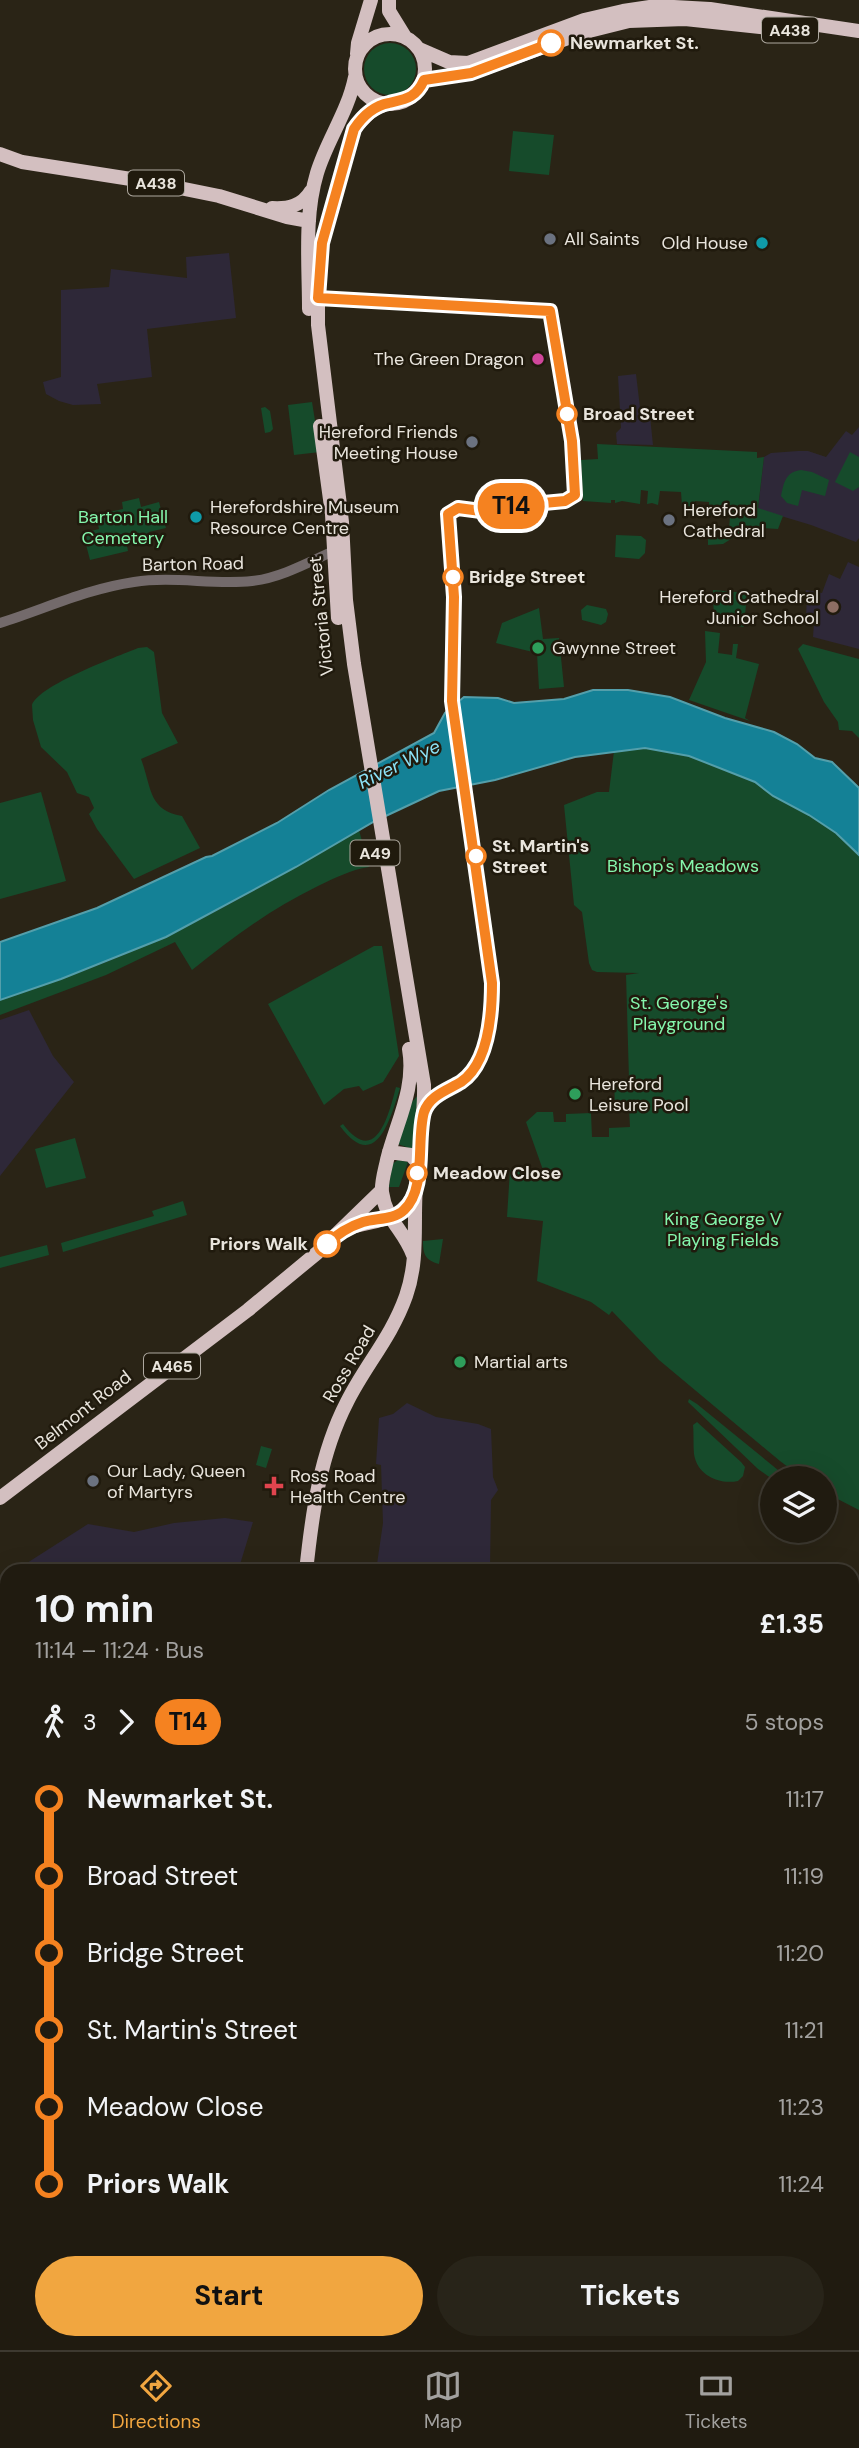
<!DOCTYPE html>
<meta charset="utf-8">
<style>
:root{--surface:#201b10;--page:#282419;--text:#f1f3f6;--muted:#a2a19f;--line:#3d3930;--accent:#f1a640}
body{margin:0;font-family:"DM Sans",sans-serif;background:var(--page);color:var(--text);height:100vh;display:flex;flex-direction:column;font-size:26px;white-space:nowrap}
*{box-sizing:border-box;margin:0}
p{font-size:23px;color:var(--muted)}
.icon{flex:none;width:38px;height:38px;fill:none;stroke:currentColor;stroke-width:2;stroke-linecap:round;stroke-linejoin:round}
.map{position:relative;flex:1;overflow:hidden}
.details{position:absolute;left:0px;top:1564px;width:859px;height:786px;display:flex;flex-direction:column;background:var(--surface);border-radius:21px 21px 0 0;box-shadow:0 7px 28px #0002,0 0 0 2px var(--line)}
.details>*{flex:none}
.badge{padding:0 14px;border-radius:23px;font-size:24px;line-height:46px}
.controls{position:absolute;left:760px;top:1466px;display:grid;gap:14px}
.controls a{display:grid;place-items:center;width:77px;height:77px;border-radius:50%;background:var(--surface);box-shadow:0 7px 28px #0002,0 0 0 2px var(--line);font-size:35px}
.map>.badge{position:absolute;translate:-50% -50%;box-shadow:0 0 0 4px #fff}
.legs{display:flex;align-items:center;gap:10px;height:77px;padding:0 35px;font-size:23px}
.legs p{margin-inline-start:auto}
.overview{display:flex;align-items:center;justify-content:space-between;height:119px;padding:0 35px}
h1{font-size:38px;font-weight:700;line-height:52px}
.action{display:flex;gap:14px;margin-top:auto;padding:14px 35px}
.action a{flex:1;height:80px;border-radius:42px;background:var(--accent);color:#111;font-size:28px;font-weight:700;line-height:80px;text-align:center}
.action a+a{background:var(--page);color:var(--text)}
ul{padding:0 35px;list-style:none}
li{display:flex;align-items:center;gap:24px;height:77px;font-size:26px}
li i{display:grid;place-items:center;width:10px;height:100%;margin:0 9px;background:currentColor}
li i::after{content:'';width:18px;height:18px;margin:-9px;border:5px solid;border-radius:50%;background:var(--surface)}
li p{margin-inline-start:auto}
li:first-child i{background:linear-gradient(#0000 50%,currentColor 0)}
li:last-child i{background:linear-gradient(currentColor 50%,#0000 0)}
.tab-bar{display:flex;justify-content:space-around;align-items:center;height:98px;border-top:2px solid var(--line);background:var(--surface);font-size:19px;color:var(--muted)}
.tab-bar a{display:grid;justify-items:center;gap:4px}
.tab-bar .on{color:var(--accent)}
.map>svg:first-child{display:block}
</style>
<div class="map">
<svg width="859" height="2350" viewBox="0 0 859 2350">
<rect width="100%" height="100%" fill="#2a2416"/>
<path fill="#2e2838" d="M229,253L236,318L147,329L152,377L97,384L101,404L73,405L59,401L46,394L43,382L61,377V290L109,287L111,269L187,278L186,257Z
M636,374L641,416H650L653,445L617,444L616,433L621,428L618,376Z
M859,427V538L856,542L811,525L758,509L764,457L771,453L798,451H808L826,457L846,431L852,435Z
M848,562L859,567V649L813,637L814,623L820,622V616H806L807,599L804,596L806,590L822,593L829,574L840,579Z
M29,1010L53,1056L74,1082L0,1176V1020Z
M407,1403L436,1417L478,1424L491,1429L493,1477L498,1490L491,1500L490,1571H376L383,1523L381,1465L376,1464L379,1418L393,1414Z
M225,1518L253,1522L238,1571H26L27,1563L88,1524L134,1532L174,1523Z
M0,2288L7,2297V2343H47L45,2350H0Z"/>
<path fill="#164b2b" d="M364 69a26 26 0 1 1 52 0a26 26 0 1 1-52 0Z
M513,131L554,135L549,175L509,171Z
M312,402L320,452L294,455L288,405Z
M265,407L270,411L273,429L270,432L265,433L261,408Z
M597,444L757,452V458L764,457L758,508L783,516L778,529L760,528L739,534L723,544L708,545V529H713L715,533H718L720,529L729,530L730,516L720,515L719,511L716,512V515H709V502L695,501V507L682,506L681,492L660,491L658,505L652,503L647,504L648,491L641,490L640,504L622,501L615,503V500H611V503L583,501L581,460L598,459Z
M850,452L859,457V487L853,491L835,482Z
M801,470L812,472L829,480L825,496L802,490L798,506L787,503L781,496C784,483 785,472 801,470Z
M139,498L141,507L159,502L166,528L149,532L151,540L127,546L128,551L90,560L83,533L99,529L96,515L123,509L122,502Z
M616,535L641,536L646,540L645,553L639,559L615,557Z
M713,590L747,593L744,627L714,623Z
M587,605L606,609L608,614L606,622L601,625L582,620L581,610Z
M539,608L543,639L559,638L564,687L539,689L537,653L496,643L502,623Z
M705,631L720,633L718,653L732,655L733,644H738L736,658L759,664L745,718L750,721L689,700L706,662Z
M803,644L859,659V738L852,731L839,730L838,722L824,702L798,649Z
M147,647L154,652L162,713L178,743L141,759C152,788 148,810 182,816L200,848L134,879L97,829L89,814L94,808L89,797L77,793L67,772L41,747L33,720L32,705C39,685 116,657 138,648Z
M645,748L689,756L755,782L773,796L809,815L836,833L859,855V1510L824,1492V1479H804L780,1461L659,1360L612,1311L609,1315L591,1302L537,1281L543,1221L507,1217L510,1170H543L526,1122L537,1112H553L554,1122H566V1114L591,1113L592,1137H609V1128L630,1127L629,1108H615L614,1080L629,1079L626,975L639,973L597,972L592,970L589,963L582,912L574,905L564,805L597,792H609L614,751Z
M41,792L66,881L0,899V803Z
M359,830L369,867C350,870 335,878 318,886C271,909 233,937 192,970L175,942L106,975L0,1015V1000C56,981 112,962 166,936C232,905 296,867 359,830Z
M374,946H382L399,1056L383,1082L363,1091L359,1086L344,1089L324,1105L268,1004Z
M396,1087L400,1088C391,1117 376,1175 340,1126L343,1124C376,1168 389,1114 396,1087Z
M418,1095V1096L412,1149L398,1144L412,1102Z
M75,1138L86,1178L46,1188L35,1149Z
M398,1160L408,1162L399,1187H389L392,1164Z
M183,1201L187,1215L63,1252L61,1243L154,1216L152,1211Z
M443,1239L439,1264C425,1260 423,1254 423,1241Z
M47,1245L49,1255L0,1268V1257Z
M689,1399L697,1404L789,1479H772L758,1469L688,1402Z
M697,1422L741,1462L745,1467L743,1476L738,1481C719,1485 697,1475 694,1454C693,1444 694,1434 693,1425Z
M261,1446L272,1449L266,1468L256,1465Z
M859,2165V2292C848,2267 849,2191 859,2165Z"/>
<path fill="#148196" stroke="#549fab" stroke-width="2" d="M593,690H628L670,697L725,718L774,732L797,744L815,758L832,762L859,788V855L836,833L809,815L773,796L755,782L689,756L645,748L575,757L495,780L439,791L375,821L296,867L166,937L61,979L0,1000V942L97,908L206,857L212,856L277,823L329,790L434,733L445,713L464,697L498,698L514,703L564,699Z"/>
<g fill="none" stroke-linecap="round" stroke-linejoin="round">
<path stroke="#736a6b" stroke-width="10" d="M0,623C45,609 86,589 134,582C173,576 213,585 252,581C281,578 311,561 338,549
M0,1685L7,1686
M852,2034L859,2037
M794,2343L798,2350"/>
<path stroke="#d3bfc0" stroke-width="14" d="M389,0V11L405,37
M355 69a35 35 0 1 1 70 0a35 35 0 1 1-70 0Z
M419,49L449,62L468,63L584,20L623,11L656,6L710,9L859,31
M357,54L358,43L371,0
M424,80L471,73L585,32L629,21L685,19L788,30
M0,154L22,162L150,182L219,196L287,217L309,221
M272,208C288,209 302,206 311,191
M309,309C309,264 304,216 317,173C327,140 348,112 355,77
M320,426L332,514L338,618
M409,1049C416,1089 396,1123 387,1160C385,1170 381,1182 382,1192C386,1221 404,1230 413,1255
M389,1152L411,1155L419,1164
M345,1229C374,1219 403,1223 415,1191
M0,1498L248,1310L317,1253L382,1190
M306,1572C312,1514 320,1454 347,1402C366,1364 391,1338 406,1296C419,1259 413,1223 416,1186C418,1152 425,1119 424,1085L354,664L346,600L342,522L318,325V297L322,243L354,129L371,111L388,103
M275,2350L277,2343"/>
</g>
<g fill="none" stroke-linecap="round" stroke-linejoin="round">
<g stroke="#fff" stroke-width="16">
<path id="line-1" d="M327,1244C338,1233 348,1227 363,1222C376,1218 394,1220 404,1210C427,1189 416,1140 424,1112C430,1095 448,1090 461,1082C489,1063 492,1012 492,983L452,701L454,597L448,514L458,508L481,511L512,506L565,501L575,495L572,441L550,311L318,298L322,243L354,129C362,117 373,106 389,103C406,99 416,98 424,80L471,73L551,43"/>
</g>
<use href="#line-1" stroke="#f58220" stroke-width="10"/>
</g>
<g fill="#fff" stroke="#f58220" stroke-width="3.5">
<circle cx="551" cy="43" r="12"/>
<circle cx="567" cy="414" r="9"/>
<circle cx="453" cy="577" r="9"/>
<circle cx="476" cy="856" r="9"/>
<circle cx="417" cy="1173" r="9"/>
<circle cx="327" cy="1244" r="12"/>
</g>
<g fill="#6b7280" stroke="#201a0d" stroke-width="2.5">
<circle cx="550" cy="239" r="7"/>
<circle cx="472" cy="442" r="7"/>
<circle cx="669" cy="520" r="7"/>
<circle cx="93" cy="1481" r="7"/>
</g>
<g fill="#0f9aa8" stroke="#201a0d" stroke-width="2.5">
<circle cx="762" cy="243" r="7"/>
<circle cx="196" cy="517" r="7"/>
</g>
<circle fill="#d1479c" stroke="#201a0d" stroke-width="2.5" cx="538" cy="359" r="7"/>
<circle fill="#8d6e63" stroke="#201a0d" stroke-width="2.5" cx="833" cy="607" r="7"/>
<g fill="#2e9e5b" stroke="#201a0d" stroke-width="2.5">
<circle cx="538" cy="648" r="7"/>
<circle cx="575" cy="1094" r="7"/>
<circle cx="460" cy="1362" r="7"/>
</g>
<path fill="#e0444e" stroke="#201a0d" stroke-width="2.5" d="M270.5 1475.5h7v7h7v7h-7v7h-7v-7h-7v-7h7z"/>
<g text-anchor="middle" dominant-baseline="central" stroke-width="5" stroke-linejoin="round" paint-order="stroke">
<g fill="#201a0d" stroke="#ada89f" stroke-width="2">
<rect x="762" y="17.5" width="56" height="25" rx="5"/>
<rect x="128" y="170.5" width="56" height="25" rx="5"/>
<rect x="350.5" y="840.5" width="49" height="25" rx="5"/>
<rect x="144" y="1353.5" width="56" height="25" rx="5"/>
</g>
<g font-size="16" font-weight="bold" fill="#e9e5dd">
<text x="790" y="30">A438</text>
<text x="156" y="183">A438</text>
<text x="375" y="853">A49</text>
<text x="172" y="1366">A465</text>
</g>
<g font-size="18" font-weight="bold" fill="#e9e5dd" stroke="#201a0d" text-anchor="start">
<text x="570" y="43">Newmarket St.</text>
<text x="583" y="414">Broad Street</text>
<text x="469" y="577">Bridge Street</text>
<text x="492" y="846">St. Martin's<tspan x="492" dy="21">Street</tspan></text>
<text x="433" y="1173">Meadow Close</text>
<text x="308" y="1244" text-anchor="end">Priors Walk</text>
</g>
<g font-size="18" fill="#e9e5dd" stroke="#201a0d" text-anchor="start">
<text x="564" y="239">All Saints</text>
<text x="748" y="243" text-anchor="end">Old House</text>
<text x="524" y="359" text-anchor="end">The Green Dragon</text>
<text x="458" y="432" text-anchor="end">Hereford Friends<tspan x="458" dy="21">Meeting House</tspan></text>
<text x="210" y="507">Herefordshire Museum<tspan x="210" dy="21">Resource Centre</tspan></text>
<text x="683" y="510">Hereford<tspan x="683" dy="21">Cathedral</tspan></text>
<text x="819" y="597" text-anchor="end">Hereford Cathedral<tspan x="819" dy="21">Junior School</tspan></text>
<text x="552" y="648">Gwynne Street</text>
<text x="589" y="1084">Hereford<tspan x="589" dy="21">Leisure Pool</tspan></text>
<text x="474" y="1362">Martial arts</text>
<text x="107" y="1471">Our Lady, Queen<tspan x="107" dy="21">of Martyrs</tspan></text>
<text x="290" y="1476">Ross Road<tspan x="290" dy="21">Health Centre</tspan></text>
</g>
<g font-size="18" fill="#85f7ad" stroke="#201a0d">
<text x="123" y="517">Barton Hall<tspan x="123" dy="21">Cemetery</tspan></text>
<text x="683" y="866">Bishop's Meadows</text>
<text x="679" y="1003">St. George's<tspan x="679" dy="21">Playground</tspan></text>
<text x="723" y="1219">King George V<tspan x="723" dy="21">Playing Fields</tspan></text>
</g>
<g font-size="18" fill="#e9e5dd" stroke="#201a0d">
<text transform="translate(193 564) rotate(-1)">Barton Road</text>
<text transform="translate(321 616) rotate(-96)">Victoria Street</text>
<text transform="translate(349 1364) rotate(-60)">Ross Road</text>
<text transform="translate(83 1410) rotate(-38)">Belmont Road</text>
</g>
<g font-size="19" font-style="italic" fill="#8ce3f8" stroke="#201a0d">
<text transform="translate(399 764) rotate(-26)">River Wye</text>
</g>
</g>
</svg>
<div class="controls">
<a><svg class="icon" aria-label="layers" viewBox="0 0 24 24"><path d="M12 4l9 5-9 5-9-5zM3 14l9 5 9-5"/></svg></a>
</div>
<b class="badge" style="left:511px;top:506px;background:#f58220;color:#111">T14</b>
<section class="details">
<div class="overview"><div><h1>10 min</h1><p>11:14 – 11:24 · Bus</p></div><b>£1.35</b></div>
<div class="legs"><svg class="icon" aria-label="walk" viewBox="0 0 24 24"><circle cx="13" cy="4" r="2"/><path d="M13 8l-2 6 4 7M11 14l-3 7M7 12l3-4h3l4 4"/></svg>3<svg class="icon" aria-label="forward" viewBox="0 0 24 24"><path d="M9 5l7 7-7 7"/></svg><b class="badge" style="background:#f58220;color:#111">T14</b><p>5 stops</p></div>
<ul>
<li><i style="color:#f58220"></i><b>Newmarket St.</b><p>11:17</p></li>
<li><i style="color:#f58220"></i><span>Broad Street</span><p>11:19</p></li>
<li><i style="color:#f58220"></i><span>Bridge Street</span><p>11:20</p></li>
<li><i style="color:#f58220"></i><span>St. Martin's Street</span><p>11:21</p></li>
<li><i style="color:#f58220"></i><span>Meadow Close</span><p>11:23</p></li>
<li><i style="color:#f58220"></i><b>Priors Walk</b><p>11:24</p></li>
</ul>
<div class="action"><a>Start</a><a>Tickets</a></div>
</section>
</div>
<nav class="tab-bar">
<a class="on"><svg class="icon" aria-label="directions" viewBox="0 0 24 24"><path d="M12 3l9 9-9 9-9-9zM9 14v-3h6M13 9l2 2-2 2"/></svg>Directions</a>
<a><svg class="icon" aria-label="map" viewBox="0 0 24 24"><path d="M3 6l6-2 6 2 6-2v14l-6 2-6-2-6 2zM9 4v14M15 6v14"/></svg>Map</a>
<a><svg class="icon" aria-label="tickets" viewBox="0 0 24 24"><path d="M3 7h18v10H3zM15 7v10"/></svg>Tickets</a>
</nav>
